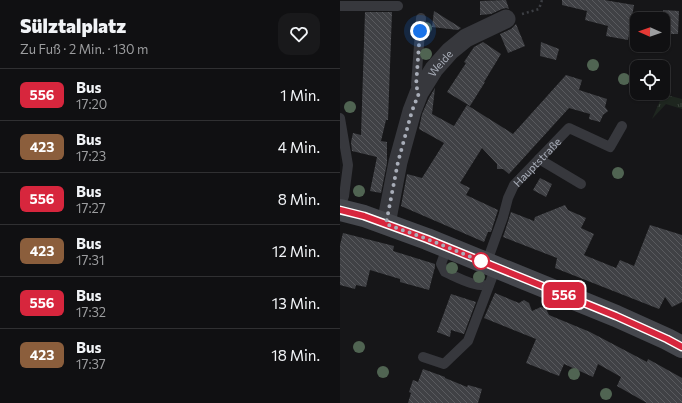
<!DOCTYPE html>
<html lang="de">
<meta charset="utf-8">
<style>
:root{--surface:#101012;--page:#19191b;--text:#f1f3f6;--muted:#9c9d9f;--line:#303032}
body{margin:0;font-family:Commissioner,sans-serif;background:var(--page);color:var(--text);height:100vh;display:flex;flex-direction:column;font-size:15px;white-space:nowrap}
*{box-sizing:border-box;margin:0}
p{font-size:13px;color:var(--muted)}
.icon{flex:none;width:22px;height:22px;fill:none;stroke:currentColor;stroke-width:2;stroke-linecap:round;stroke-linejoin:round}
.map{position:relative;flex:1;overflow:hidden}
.side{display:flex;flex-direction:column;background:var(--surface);width:340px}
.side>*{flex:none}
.badge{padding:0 8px;border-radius:6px;font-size:14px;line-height:26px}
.needle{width:26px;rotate:272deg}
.fabs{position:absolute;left:290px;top:12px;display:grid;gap:8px}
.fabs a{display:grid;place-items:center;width:40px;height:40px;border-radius:8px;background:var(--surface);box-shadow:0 1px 3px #0004,0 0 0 1px var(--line);font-size:20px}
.you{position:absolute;width:20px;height:20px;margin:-10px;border:3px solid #fff;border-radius:50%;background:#1a73e8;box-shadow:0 0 0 6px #1a73e833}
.map>.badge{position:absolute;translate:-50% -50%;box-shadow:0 0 0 2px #fff}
.round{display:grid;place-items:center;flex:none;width:42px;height:42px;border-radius:12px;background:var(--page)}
.overview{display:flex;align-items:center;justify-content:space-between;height:68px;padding:0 20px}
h1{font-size:19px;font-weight:800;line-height:30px}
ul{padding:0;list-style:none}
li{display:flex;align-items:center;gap:12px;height:52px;padding:0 20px;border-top:1px solid var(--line)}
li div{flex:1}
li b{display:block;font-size:15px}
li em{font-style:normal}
li .badge{min-width:44px;font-weight:700;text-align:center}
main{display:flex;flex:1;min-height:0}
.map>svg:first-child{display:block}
</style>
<main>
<section class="side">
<div class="overview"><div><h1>Sülztalplatz</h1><p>Zu Fuß · 2 Min. · 130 m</p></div><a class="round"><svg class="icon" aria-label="heart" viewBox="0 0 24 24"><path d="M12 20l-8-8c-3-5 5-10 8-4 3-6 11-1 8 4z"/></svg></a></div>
<ul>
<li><span class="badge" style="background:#d7263d;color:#fff">556</span><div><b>Bus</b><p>17:20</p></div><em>1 Min.</em></li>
<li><span class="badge" style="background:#8b5e3c;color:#fff">423</span><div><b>Bus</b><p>17:23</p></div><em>4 Min.</em></li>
<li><span class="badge" style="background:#d7263d;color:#fff">556</span><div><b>Bus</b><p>17:27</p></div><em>8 Min.</em></li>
<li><span class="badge" style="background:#8b5e3c;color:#fff">423</span><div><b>Bus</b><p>17:31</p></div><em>12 Min.</em></li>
<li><span class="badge" style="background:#d7263d;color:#fff">556</span><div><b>Bus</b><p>17:32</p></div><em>13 Min.</em></li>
<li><span class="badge" style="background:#8b5e3c;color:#fff">423</span><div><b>Bus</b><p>17:37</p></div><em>18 Min.</em></li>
</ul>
</section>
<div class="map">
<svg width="342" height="403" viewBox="0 0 342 403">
<defs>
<pattern id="grass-tufts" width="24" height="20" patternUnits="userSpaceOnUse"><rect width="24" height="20" fill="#1e261f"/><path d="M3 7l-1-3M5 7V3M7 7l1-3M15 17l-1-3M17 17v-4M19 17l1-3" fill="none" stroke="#3c433d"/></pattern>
<pattern id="building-back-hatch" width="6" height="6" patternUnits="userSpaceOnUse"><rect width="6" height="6" fill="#404145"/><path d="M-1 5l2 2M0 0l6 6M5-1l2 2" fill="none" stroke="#595a5e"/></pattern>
</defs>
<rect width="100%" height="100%" fill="#161618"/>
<path fill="url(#grass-tufts)" d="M323,94L342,99V109L326,104L312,119Z"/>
<path fill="url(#building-back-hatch)" d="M166,0L169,9L166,8L162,9L151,14L140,15V1Z
M222,0H264L294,5L288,40L266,36L268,26L245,20L247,11L222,5Z
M323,10L339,11L338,34H323Z
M94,11L121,28L118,30L92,27Z
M25,12H52L48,120H46L41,141L47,142V163L41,193L30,191L37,157L12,151L11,142L13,133L21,135Z
M176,24L185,46L168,53L160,34L171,29Z
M143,42L161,54L144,82H145L130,106L107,92L126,63L124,62L134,47Z
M201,42L219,49L216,60L200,56Z
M226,75L242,80L239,90L267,99L265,107L268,111L263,115L260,122L249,119L250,114L229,108L169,174L163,169H157V164L142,148L120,183L130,188L126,195L158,210L151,232H148L144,242L61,206L67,174L82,178L104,143L79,129L82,114L89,98L95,88L92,114L114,126L127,105L173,134Z
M200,178L212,184L206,197L193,190Z
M225,205L228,210L246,218L241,228L254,234L244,255L276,268L280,260L294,266L310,225L342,235V302L332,307L325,297L319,309L215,268L217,258L163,237L171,212L194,221L195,217Z
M3,233L54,246L53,251L95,264V267L89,290L60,282V279L30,270L26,287L16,285L15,289L0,285V245Z
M155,293L179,303L184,300L189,303L192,311L201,307L206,309L209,315L250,332L307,362L308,359L342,378V403H307L277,386L281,377L258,364L253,377L224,364L219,376L186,363L196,339L144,318Z
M111,294L136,302L124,334L111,330L110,337L97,332Z
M83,369L105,377V378L127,387L128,385L142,389L138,403H68L71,393L69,392L73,380L78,382Z"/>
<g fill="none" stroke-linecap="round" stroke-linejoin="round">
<path stroke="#3d3f44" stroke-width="2.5" stroke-dasharray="2 3" stroke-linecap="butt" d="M182,14L199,9L202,0"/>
<g stroke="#37383d" stroke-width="10">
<path d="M0,6H58"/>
<path d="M78,91L76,85L81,18"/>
<path d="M0,118L8,165L4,196L0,208"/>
<path d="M199,159L241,184"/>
<path d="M107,248L101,264L105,272C119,278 134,287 149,285"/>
<path id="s1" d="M145,263L149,256L163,217L168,198L174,185L229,128L270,147L282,126"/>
<path d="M83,357L104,364L128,341L156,267"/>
</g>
<path stroke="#37383d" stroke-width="19" id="s2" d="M46,224L58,162L72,111L79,93L94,69L110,51L126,38L166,19"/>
<path stroke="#45474d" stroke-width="22" d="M0,210L24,216L87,239L276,316L327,339L342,347"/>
</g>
<g fill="#506452">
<circle cx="86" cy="28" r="6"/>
<circle cx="86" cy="54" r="6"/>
<circle cx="253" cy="65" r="6"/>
<circle cx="284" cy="79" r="6"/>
<circle cx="10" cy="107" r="6"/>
<circle cx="278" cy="173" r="6"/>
<circle cx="19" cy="191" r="6"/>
<circle cx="112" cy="268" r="6"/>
<circle cx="139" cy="277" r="6"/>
<circle cx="19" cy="347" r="6"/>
<circle cx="43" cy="372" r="6"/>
<circle cx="234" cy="374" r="6"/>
<circle cx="266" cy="394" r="6"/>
</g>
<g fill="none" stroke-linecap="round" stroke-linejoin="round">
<g stroke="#fff" stroke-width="9">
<path id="line" d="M0,210L24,216L87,239L276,316L327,339L342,347"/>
</g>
<use href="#line" stroke="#d7263d" stroke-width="6"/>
<path stroke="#a8adb8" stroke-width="4" stroke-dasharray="0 7.2" d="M80,31L76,86L79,93L72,111L58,162L46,224L87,239L141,261"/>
</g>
<circle fill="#fff" stroke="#d7263d" stroke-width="2" cx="141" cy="261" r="8"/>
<g text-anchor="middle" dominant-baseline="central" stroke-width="3.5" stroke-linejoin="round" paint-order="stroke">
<g font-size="11" fill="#a8adb8" stroke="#111113">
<text stroke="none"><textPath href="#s2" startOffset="172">Weide</textPath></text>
<text stroke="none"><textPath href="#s1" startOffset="116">Hauptstraße</textPath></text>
</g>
</g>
</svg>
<div class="fabs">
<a><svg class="needle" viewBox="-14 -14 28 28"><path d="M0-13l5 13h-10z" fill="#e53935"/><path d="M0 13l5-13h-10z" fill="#9c9d9f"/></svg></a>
<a><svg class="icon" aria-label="locate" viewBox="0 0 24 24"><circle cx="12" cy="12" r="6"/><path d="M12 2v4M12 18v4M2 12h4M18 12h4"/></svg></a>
</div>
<div class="you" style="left:80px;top:31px"></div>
<b class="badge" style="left:224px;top:295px;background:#d7263d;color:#fff">556</b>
</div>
</main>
